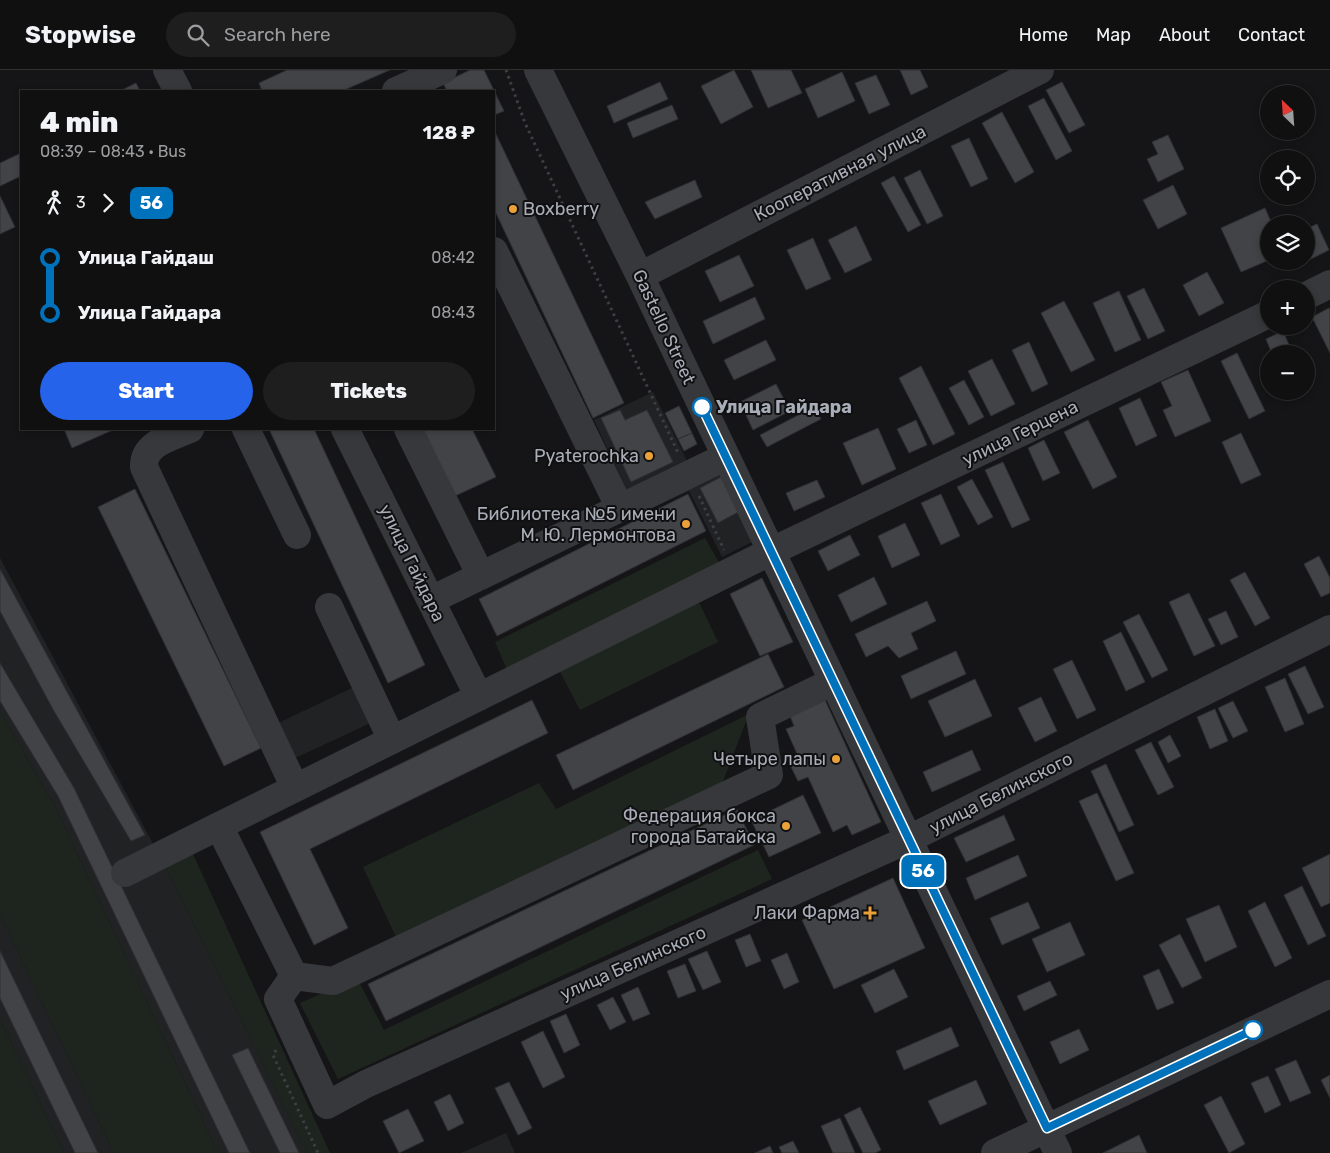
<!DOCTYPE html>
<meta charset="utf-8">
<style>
:root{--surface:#101011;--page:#1e1e1f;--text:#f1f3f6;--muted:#9c9d9f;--line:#303031;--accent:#2563eb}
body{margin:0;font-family:Rubik,sans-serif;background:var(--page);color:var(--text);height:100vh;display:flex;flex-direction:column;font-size:19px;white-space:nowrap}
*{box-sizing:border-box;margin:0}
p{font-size:16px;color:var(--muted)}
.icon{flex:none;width:28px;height:28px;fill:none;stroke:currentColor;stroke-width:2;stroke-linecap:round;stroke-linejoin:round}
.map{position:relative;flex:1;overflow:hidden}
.sheet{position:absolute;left:20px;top:20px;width:475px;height:340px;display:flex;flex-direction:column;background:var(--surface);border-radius:0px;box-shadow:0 2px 8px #0003,0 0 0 1px var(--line)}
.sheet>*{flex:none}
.badge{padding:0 10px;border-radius:8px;font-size:18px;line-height:32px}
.needle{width:32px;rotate:335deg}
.fabs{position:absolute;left:1260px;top:15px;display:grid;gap:10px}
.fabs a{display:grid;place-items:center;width:55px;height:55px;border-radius:50%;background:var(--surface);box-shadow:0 2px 8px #0003,0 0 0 1px var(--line);font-size:25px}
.map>.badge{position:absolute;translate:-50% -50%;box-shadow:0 0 0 2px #fff}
.legs{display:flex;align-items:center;gap:8px;height:55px;padding:0 20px;font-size:16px}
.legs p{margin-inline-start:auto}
.headline{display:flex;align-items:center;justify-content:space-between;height:85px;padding:0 20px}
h1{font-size:28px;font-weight:800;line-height:38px}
.cta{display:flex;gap:10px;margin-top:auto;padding:10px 20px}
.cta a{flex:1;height:58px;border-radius:30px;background:var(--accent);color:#fff;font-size:20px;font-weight:800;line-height:58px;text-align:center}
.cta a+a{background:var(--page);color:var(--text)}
ul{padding:0 20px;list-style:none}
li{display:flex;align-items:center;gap:18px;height:55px;font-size:19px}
li i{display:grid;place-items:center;width:8px;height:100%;margin:0 6px;background:currentColor}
li i::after{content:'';width:12px;height:12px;margin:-6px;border:4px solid;border-radius:50%;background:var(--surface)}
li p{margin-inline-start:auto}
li:first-child i{background:linear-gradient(#0000 50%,currentColor 0)}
li:last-child i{background:linear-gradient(currentColor 50%,#0000 0)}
header{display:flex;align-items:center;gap:30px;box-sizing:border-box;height:70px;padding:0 25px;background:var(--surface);border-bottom:1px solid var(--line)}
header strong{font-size:24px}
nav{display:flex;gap:28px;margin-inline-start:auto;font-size:18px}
.search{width:350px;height:45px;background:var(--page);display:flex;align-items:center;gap:12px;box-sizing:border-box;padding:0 18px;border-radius:28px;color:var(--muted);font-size:19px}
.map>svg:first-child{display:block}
</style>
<header>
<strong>Stopwise</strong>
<div class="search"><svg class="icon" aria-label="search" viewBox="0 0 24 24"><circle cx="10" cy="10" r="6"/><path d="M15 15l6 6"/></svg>Search here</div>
<nav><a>Home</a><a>Map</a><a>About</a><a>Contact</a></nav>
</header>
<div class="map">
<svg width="1330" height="1083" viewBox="0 0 1330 1083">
<rect width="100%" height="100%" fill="#151517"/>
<path fill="#212224" d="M653,322L690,397L716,385L758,469L722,487L689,421L638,444L594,350Z
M0,488L165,796L307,1083H218L56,739L0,641Z
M356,616L373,652L291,690L274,655Z
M0,844L114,1083H64L0,949Z
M506,1063L515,1083H461Z"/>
<path fill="#1e251e" d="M705,468L721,496L508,602L495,572Z
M697,528L718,572L580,640L557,596Z
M0,641L56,739L218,1083H114L0,844Z
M749,644L722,714L396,867L363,797L539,713L556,739Z
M758,780L772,809L338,1009L300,933L357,908L384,960Z
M193,784L330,1083H307L165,796Z
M0,949L64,1083H0Z"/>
<path fill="#424347" stroke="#2f3033" d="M287,0H390L342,21H262L259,13Z
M470,0H484L504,41L494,45V21H447L443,13Z
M734,0L753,37L721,54L701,16Z
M751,0H791L802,23L768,38Z
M900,0H920L928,17L911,25Z
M842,2L855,31L818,48L805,19Z
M876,5L890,35L869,44L855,13Z
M660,12L668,29L614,53L607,36Z
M1062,12L1085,55L1069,63L1046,20Z
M136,13L140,21H120Z
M1044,28L1072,81L1056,90L1028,36Z
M672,35L678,49L633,68L627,53Z
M1002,42L1034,102L1015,113L982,53Z
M495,62L624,333L593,348L494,139Z
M1168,65L1184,99L1158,112L1147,89L1158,84L1152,72Z
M969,68L988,109L971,117L951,76Z
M21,83V106L0,116V93Z
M920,100L943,146L927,154L904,108Z
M894,106L921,155L908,162L881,113Z
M695,110L702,127L655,149L645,132Z
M1173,115L1187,144L1158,159L1143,130Z
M0,126L15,157L0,164Z
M1265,138L1272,154H1269V190L1241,202L1221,158Z
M1317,154L1329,180L1309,190L1306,186V159Z
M856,156L872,190L845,203L828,170Z
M813,168L831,209L806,220L787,180Z
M739,185L754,216L720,232L705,201Z
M1207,202L1224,233L1199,246L1183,215Z
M1144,218L1165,261L1148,269L1127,226Z
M1119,221L1141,270L1115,282L1093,233Z
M755,227L765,249L713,274L703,251Z
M1064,231L1095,290L1071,302L1041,243Z
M1329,238L1330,240V283L1312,247Z
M1283,261L1293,284H1272L1266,269Z
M766,270L776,290L734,310L724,290Z
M1029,272L1048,314L1032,322L1012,280Z
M1237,283L1265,341L1249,349L1221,291Z
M992,289L1015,334L991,346L968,301Z
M921,296L955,364L933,375L899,308Z
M1188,300L1211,351L1175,367L1163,340L1172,336L1161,312Z
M964,310L984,347L969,355L949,318Z
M776,314L790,341L753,360L740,332Z
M1140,328L1157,366L1136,376L1119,338Z
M679,336L692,363L678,369L665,343Z
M814,337L821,349L767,377L760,365Z
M620,340L625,350L647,340L673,392L631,412L601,348Z
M916,350L927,375L909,383L897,359Z
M1088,350L1117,407L1093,419L1064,362Z
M878,358L896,399L862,415L843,373Z
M64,359H115L72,378Z
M269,359H314L425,595L388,613Z
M423,359H472L496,407L455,426Z
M692,363L697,374L684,381L678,369Z
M1241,363L1261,405L1241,414L1222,372Z
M1044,370L1060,403L1043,411L1028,378Z
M1003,392L1030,450L1012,458L985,400Z
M723,406L740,441L718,453L700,418Z
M972,409L993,447L978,455L957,417Z
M817,410L825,427L794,441L786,423Z
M135,419L261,678L224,696L98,437Z
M688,424L706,461L497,566L479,529Z
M941,424L960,466L941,475L921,433Z
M905,453L920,485L892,498L878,466Z
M850,465L860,485L828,501L818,481Z
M1319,486L1330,508V523L1321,527L1304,494Z
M0,499L72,631L145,765L131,771L54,641L0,541Z
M1245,502L1270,548L1255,556L1230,510Z
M874,507L887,534L851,552L838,525Z
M762,508L793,572L760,586L730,524Z
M1189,523L1215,576L1194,586L1169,532Z
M927,531L936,551L911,563L918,579L899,588L888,576L866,587L855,564Z
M1226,541L1238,567L1221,575L1208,549Z
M1139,544L1168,600L1152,608L1123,552Z
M1121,562L1145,612L1126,621L1103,571Z
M956,581L966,604L911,629L901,606Z
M768,584L784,617L573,720L556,685Z
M1072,590L1096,640L1077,649L1053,599Z
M0,593L74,718L250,1083H229L58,726L0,631Z
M1305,596L1324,637L1308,644L1288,604Z
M1285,608L1304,654L1285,662L1265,617Z
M975,609L992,646L945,667L928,631Z
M1041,627L1057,661L1035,672L1018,638Z
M532,630L548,663L310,779L348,858L314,875L260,762Z
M825,630L881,752L852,765L847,755L833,762L808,707L798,711L788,691L798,686L786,659L794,656L790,646Z
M1233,631L1248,661L1233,668L1218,638Z
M1215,639L1228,671L1210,679L1197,647Z
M1170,665L1181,686L1168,693L1158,672Z
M1151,672L1174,717L1158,725L1135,680Z
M972,680L981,700L932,722L923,702Z
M1106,694L1134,755L1119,762L1091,701Z
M1097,723L1134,803L1116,811L1079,731Z
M803,725L821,763L769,787L751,750Z
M737,739L754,775L386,951L368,914Z
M1004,745L1015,770L966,792L954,768Z
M1330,784V833L1321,837L1302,798Z
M1018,785L1027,806L975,830L966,808Z
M893,808L925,878L834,919L802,850Z
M1302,816L1326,866L1308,875L1284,825Z
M1028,832L1040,858L1002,875L990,848Z
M1265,832L1292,888L1275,897L1248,841Z
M1219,835L1237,877L1205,892L1186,849Z
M1070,852L1085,885L1047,902L1032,869Z
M750,864L761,891L746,897L735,870Z
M1180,864L1202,908L1182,918L1159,875Z
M0,881L98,1083H75L0,928Z
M707,881L721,912L703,920L688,889Z
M787,883L799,912L784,919L771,890Z
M685,894L696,921L678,928L667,901Z
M894,899L908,927L875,943L861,915Z
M1159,899L1174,933L1157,940L1143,906Z
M1050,911L1057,925L1024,941L1017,926Z
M638,917L650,944L633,951L621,925Z
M613,927L626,952L610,960L597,935Z
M566,944L580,975L564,983L550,951Z
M951,957L959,976L904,1000L896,981Z
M1079,959L1089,980L1060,994L1050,972Z
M543,961L565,1007L543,1018L521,972Z
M248,978L299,1083H280L232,985Z
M1296,990L1311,1023L1290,1032L1275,999Z
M1330,1005V1028L1321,1010Z
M1268,1006L1281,1035L1265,1043L1251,1013Z
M976,1010L987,1034L940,1055L928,1031Z
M509,1012L532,1058L518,1065L495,1018Z
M450,1024L464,1053L448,1061L434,1032Z
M1221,1026L1245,1074L1229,1083L1204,1035Z
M860,1037L881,1080L875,1083H863L844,1045Z
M408,1039L424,1071L399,1083L383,1051Z
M840,1048L855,1083H833L821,1056Z
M1139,1065L1147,1083H1103Z
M793,1071L799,1083H782L779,1077Z
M770,1076L773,1083H755Z"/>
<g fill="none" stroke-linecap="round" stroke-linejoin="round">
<path stroke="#3c3f43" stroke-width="3" stroke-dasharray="2.5 4" stroke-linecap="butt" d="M506,0L525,53L679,385
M699,426L724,480
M276,980L273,985L318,1083"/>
<path stroke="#36383c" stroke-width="28" d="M167,0L178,21
M538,0L640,206L1058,1083
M396,21L443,0
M494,181L620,438
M640,206L1040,0
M1306,226L1330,214
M1269,244L770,482L219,756L294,906L278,929L327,1035L366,1014L907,770L1330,559
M190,359C172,367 143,373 144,397L295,718
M246,359L297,465
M345,359L479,627
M408,359L481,506
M431,530L725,387
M329,537L392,670
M125,803L219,756
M294,906L333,911L769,705L760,647L832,612
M995,1083L1330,924"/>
</g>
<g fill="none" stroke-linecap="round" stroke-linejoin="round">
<g stroke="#fff" stroke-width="11">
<path id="line-1" d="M702,337L1047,1058L1253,960"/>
</g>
<use href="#line-1" stroke="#0072bc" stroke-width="8"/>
</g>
<g fill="#eba139" stroke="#101012" stroke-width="2">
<circle cx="513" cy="139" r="5"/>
<circle cx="649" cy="386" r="5"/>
<circle cx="686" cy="454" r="5"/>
<circle cx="836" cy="689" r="5"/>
<circle cx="786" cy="756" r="5"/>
<path d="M867.5 835.5h5v5h5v5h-5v5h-5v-5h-5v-5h5z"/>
</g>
<g fill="#fff" stroke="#0072bc" stroke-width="2.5">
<circle cx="702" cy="337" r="9"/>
<circle cx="1253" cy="960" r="9"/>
</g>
<g text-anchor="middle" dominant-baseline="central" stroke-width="4" stroke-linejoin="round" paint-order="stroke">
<g font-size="18" fill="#a8adb7" stroke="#101012">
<text transform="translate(840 103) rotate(-27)">Кооперативная улица</text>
<text transform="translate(664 257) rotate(65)">Gastello Street</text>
<text transform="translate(1020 363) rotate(-26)">улица Герцена</text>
<text transform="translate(412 493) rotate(64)">улица Гайдара</text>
<text transform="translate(1001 723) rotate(-27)">улица Белинского</text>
<text transform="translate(633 893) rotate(-24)">улица Белинского</text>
</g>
<g font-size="18" fill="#a8adb7" stroke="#101012" text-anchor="end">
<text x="523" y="139" text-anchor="start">Boxberry</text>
<text x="639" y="386">Pyaterochka</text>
<text x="676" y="444">Библиотека №5 имени<tspan x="676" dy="21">М. Ю. Лермонтова</tspan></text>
<text x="826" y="689">Четыре лапы</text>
<text x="776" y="746">Федерация бокса<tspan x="776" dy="21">города Батайска</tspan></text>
<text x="860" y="843">Лаки Фарма</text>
</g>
<g font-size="18" font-weight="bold" fill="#a8adb7" stroke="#101012" text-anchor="start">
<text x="716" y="337">Улица Гайдара</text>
</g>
</g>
</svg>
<div class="fabs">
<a><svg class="needle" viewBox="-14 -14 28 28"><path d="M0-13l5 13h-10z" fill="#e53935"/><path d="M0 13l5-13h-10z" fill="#9c9d9f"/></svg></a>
<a><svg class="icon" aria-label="locate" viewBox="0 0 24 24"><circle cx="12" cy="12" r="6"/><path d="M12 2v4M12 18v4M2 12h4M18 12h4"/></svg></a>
<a><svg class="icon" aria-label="layers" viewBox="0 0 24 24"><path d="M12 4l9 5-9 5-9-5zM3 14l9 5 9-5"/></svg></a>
<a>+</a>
<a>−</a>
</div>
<b class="badge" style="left:923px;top:801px;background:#0072bc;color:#fff">56</b>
<section class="sheet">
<div class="headline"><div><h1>4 min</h1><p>08:39 – 08:43 · Bus</p></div><b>128 ₽</b></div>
<div class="legs"><svg class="icon" aria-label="walk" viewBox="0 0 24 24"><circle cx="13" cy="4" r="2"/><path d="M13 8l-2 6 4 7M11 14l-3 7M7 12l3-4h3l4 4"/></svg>3<svg class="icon" aria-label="forward" viewBox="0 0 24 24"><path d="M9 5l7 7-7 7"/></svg><b class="badge" style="background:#0072bc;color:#fff">56</b></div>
<ul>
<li><i style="color:#0072bc"></i><b>Улица Гайдаш</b><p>08:42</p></li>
<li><i style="color:#0072bc"></i><b>Улица Гайдара</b><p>08:43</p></li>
</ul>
<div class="cta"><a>Start</a><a>Tickets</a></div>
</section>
</div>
